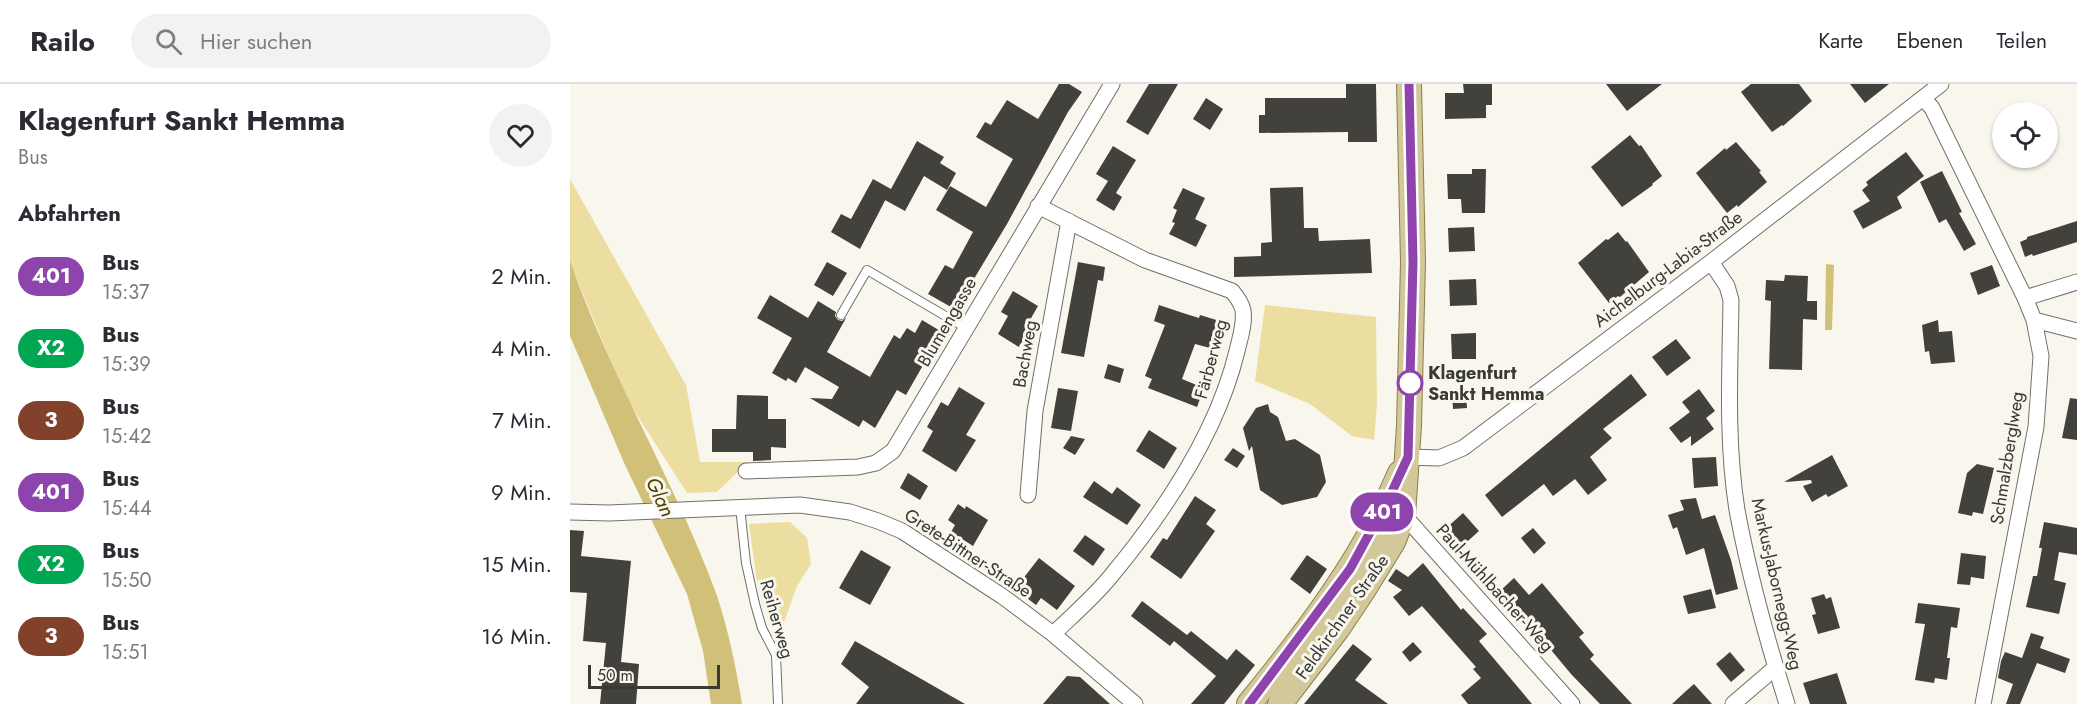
<!DOCTYPE html>
<html lang="de">
<meta charset="utf-8">
<style>
:root{--surface:#fff;--page:#f2f2f3;--text:#2b2b33;--muted:#7c7c81;--line:#e1e1e2}
body{margin:0;font-family:Jost,sans-serif;background:var(--page);color:var(--text);height:100vh;display:flex;flex-direction:column;font-size:22px;white-space:nowrap}
*{box-sizing:border-box;margin:0}
p{font-size:20px;color:var(--muted)}
.icon{flex:none;width:33px;height:33px;fill:none;stroke:currentColor;stroke-width:2;stroke-linecap:round;stroke-linejoin:round}
.map{position:relative;flex:1;overflow:hidden}
.panel{display:flex;flex-direction:column;background:var(--surface);width:570px}
.panel>*{flex:none}
.badge{padding:0 12px;border-radius:20px;font-size:21px;line-height:39px}
.tools{position:absolute;left:1422px;top:18px;display:grid;gap:12px}
.tools a{display:grid;place-items:center;width:66px;height:66px;border-radius:50%;background:var(--surface);box-shadow:0 2px 4px #0004;font-size:30px}
.scale{position:absolute;left:18px;bottom:15px;width:132px;box-sizing:border-box;padding-left:6px;border:3px solid #393936;border-top:0;font-size:16px;line-height:21px;white-space:nowrap;color:#393936;-webkit-text-stroke:4px #f8f6ed;paint-order:stroke}
.map>.badge{position:absolute;translate:-50% -50%;box-shadow:0 0 0 3px #fff}
h2{padding:0 18px;font-size:22px;line-height:54px}
.round{display:grid;place-items:center;flex:none;width:63px;height:63px;border-radius:32px;background:var(--page)}
.overview{display:flex;align-items:center;justify-content:space-between;height:102px;padding:0 18px}
h1{font-size:28px;font-weight:700;line-height:45px}
ul{padding:0;list-style:none}
li{display:flex;align-items:center;gap:18px;height:72px;padding:0 18px}
li div{flex:1}
li b{display:block;font-size:22px}
li em{font-style:normal}
li .badge{min-width:66px;font-weight:700;text-align:center}
header{display:flex;align-items:center;gap:36px;box-sizing:border-box;height:84px;padding:0 30px;background:var(--surface);border-bottom:2px solid var(--line)}
header strong{font-size:28px}
nav{display:flex;gap:33px;margin-inline-start:auto;font-size:21px}
.search{width:420px;height:54px;background:var(--page);display:flex;align-items:center;gap:15px;box-sizing:border-box;padding:0 21px;border-radius:33px;color:var(--muted);font-size:22px}
main{display:flex;flex:1;min-height:0}
.map>svg:first-child{display:block}
</style>
<header>
<strong>Railo</strong>
<div class="search"><svg class="icon" aria-label="search" viewBox="0 0 24 24"><circle cx="10" cy="10" r="6"/><path d="M15 15l6 6"/></svg>Hier suchen</div>
<nav><a>Karte</a><a>Ebenen</a><a>Teilen</a></nav>
</header>
<main>
<section class="panel">
<div class="overview"><div><h1>Klagenfurt Sankt Hemma</h1><p>Bus</p></div><a class="round"><svg class="icon" aria-label="heart" viewBox="0 0 24 24"><path d="M12 20l-8-8c-3-5 5-10 8-4 3-6 11-1 8 4z"/></svg></a></div>
<h2>Abfahrten</h2>
<ul>
<li><span class="badge" style="background:#8e44ad;color:#fff">401</span><div><b>Bus</b><p>15:37</p></div><em>2 Min.</em></li>
<li><span class="badge" style="background:#00a651;color:#fff">X2</span><div><b>Bus</b><p>15:39</p></div><em>4 Min.</em></li>
<li><span class="badge" style="background:#81412b;color:#fff">3</span><div><b>Bus</b><p>15:42</p></div><em>7 Min.</em></li>
<li><span class="badge" style="background:#8e44ad;color:#fff">401</span><div><b>Bus</b><p>15:44</p></div><em>9 Min.</em></li>
<li><span class="badge" style="background:#00a651;color:#fff">X2</span><div><b>Bus</b><p>15:50</p></div><em>15 Min.</em></li>
<li><span class="badge" style="background:#81412b;color:#fff">3</span><div><b>Bus</b><p>15:51</p></div><em>16 Min.</em></li>
</ul>
</section>
<div class="map">
<svg width="1507" height="620" viewBox="0 0 1507 620">
<rect width="100%" height="100%" fill="#f8f6ed"/>
<path fill="#ecdea1" d="M0,95L116,301L130,378H178L147,408L117,409L56,314L4,188L0,176Z
M695,221L806,233L807,321L804,356L782,352L740,320L685,297Z
M220,438L237,454L241,480L227,502L214,538L197,532L187,498L179,440Z"/>
<path fill="#d1c178" d="M0,176C39,291 104,395 146,509C158,544 166,583 172,620H141L133,567L117,510L55,381L0,252Z
M1256,180L1264,181L1262,246H1255Z"/>
<path fill="#43413b" d="M489,0H499L512,8L498,28L437,140L390,218L385,215L381,223L358,210L375,181L383,185L403,148L366,126L380,102L416,123L443,75L406,53L415,38L421,41L437,16L468,35Z
M579,0H608L578,51L556,38Z
M776,0H806L807,58H778V48L689,49V31H695V14H776Z
M893,0H922V21H916V34L875,35V9H894Z
M1036,0H1092L1057,27Z
M1181,0H1229L1242,17L1213,42L1212,41L1202,48L1171,8Z
M1280,0H1319L1295,19Z
M636,14L653,25L640,46L623,35Z
M1060,51L1069,62L1071,61L1092,92L1082,100L1083,101L1052,123L1021,83Z
M347,57L374,73L370,79L386,89L377,106L354,92L335,127L315,116Z
M1166,58L1191,87L1189,88L1197,98L1168,123L1167,121L1157,129L1126,89L1155,64L1156,66Z
M543,62L566,76L546,109L552,113L544,127L526,116L538,97L526,90Z
M1336,68L1354,92L1327,113L1332,124L1293,145L1283,127L1300,117L1292,106L1298,101L1296,98Z
M902,85H916L915,129H892L891,115H878L877,90H902Z
M1372,87L1392,128L1389,129L1406,160L1394,167L1376,135L1369,139L1350,98Z
M303,95L321,105L290,165L261,148L271,130L281,135Z
M733,103L734,144H748L749,157L800,155L802,189L664,193V173L691,172V159L702,158L700,104Z
M613,104L635,114L625,135L637,141L626,163L599,150L605,139L602,138L607,126L603,124Z
M1507,137V158L1463,172L1462,170L1455,173L1450,158L1457,155V153Z
M904,143L905,167L879,168L878,144Z
M1048,148L1056,158L1057,157L1079,188L1050,213L1048,212L1039,219L1008,179L1036,155L1038,156Z
M257,178L277,189L263,212L244,201Z
M508,178L535,183L533,197L528,196L514,273L491,269Z
M1422,181L1430,202L1408,211L1400,189Z
M1215,191L1238,192L1237,217H1247V236L1233,235L1232,286L1199,285L1201,217L1195,216L1196,196L1214,197Z
M906,195L907,221L880,222L879,196Z
M443,207L468,222L456,243L466,249L457,264L450,260L449,263L428,250L438,232L431,228Z
M200,211L238,234L248,217L266,228L265,232L268,236L272,237L276,234L257,268L300,293L324,251L330,255L337,244L345,249L352,236L372,248L336,311L327,306L305,344L293,336L289,343L240,314L262,315L269,303L235,283L226,299L218,294L216,297L202,289L222,254L187,234Z
M589,221L613,229L629,234L630,231L653,238L647,259L642,257L640,264L625,260L612,295L634,304L627,323L578,304L582,295L575,292L595,241L584,237Z
M1368,236L1369,248L1382,247L1385,278L1361,280L1359,267L1355,268L1352,241Z
M906,249V275H882L881,250Z
M1106,255L1121,274L1097,292L1082,273Z
M538,280L554,285L550,299L534,294Z
M1061,290L1077,311L1033,345L1042,354L1020,373L1037,396L1018,411L1005,395L983,412L974,400L932,433L915,411Z
M389,303L415,319L396,351L406,356L386,388L352,367L363,347L357,343L371,318L378,322Z
M488,304L508,307L501,347L481,344Z
M1129,305L1145,327L1136,334L1144,345L1121,362V352L1111,359L1099,344L1120,328L1112,318Z
M882,309L896,310L897,324L883,325Z
M167,311L198,312V335H216V364L201,363V376L183,377V368H142V345H166Z
M1500,314L1507,315V356L1492,354Z
M698,320L700,328L708,333L716,357L725,355L750,371L756,398L747,413L712,421L690,406L682,362L679,367L673,344L686,324Z
M579,346L607,364L594,385L566,367Z
M501,352L515,355L505,371L493,364Z
M663,364L675,372L667,384L654,376Z
M1262,371L1278,402L1258,413L1256,410L1242,418L1233,402L1242,399L1241,396L1214,398Z
M1146,373L1148,402L1124,404L1122,374Z
M1407,380L1424,384L1413,430L1403,428L1402,432L1388,429L1397,389Z
M338,389L358,402L350,416L330,404Z
M524,397L542,410L547,403L571,421L557,441L513,413Z
M625,412L646,426L636,440L645,447L611,495L580,473L593,454L597,456Z
M1126,414L1132,435L1145,431L1161,476L1168,505L1146,511L1134,464L1116,471L1107,443L1103,445L1098,431L1114,426L1110,416Z
M388,420L395,425L396,422L418,436L403,462L381,448L385,441L378,436Z
M893,429L909,447L889,465L873,447Z
M1474,438L1507,444V471L1489,468L1484,496L1496,499L1489,530L1456,523L1463,492H1467L1472,464H1469Z
M963,444L976,459L964,470L951,454Z
M0,446L14,447L11,472L61,477L51,578L69,580L66,620H30L36,559L13,557L17,509L0,508Z
M515,451L535,465L523,482L503,467Z
M291,466L321,483L300,521L269,504Z
M1391,469L1416,472L1414,495L1401,493L1400,501L1387,500Z
M737,471L757,485L740,510L720,495Z
M469,474L505,502L487,526L471,514L466,521L445,505Z
M853,479L891,526L893,524L917,550L909,557L962,620H898L891,611L911,594L903,585L906,583L852,522L839,532L823,513L832,506L818,497L826,485L838,493Z
M944,494L959,511L972,499L1014,549L1009,553L1024,571L1020,575L1062,620H1030L1001,590L931,506Z
M1141,505L1146,524L1118,530L1113,512Z
M1254,510L1256,515L1261,513L1270,544L1248,550L1242,531L1246,530L1241,514Z
M572,517L617,551L621,547L657,576L666,565L685,581L654,620H621L646,592L604,557L600,562L561,532Z
M1348,519L1390,524L1387,544L1381,543L1377,574H1380L1377,596L1365,594L1364,599L1345,596L1355,540L1345,539Z
M1461,549L1474,553L1470,564L1500,575L1495,589L1467,579L1450,620H1436L1443,600L1428,594L1431,577L1435,568L1452,574Z
M285,557L395,620H286L299,603L271,580Z
M843,558L852,568L840,578L832,568Z
M783,560L802,575L785,596L818,620H734Z
M1160,568L1175,586L1161,598L1146,580Z
M1267,589L1277,620H1240L1233,599Z
M497,592L510,593L540,620H473Z
M1124,600L1142,620H1102L1116,607Z"/>
<g fill="none" stroke-linecap="round" stroke-linejoin="round">
<g stroke="#717068" stroke-width="10">
<path id="service" d="M271,231L297,186L396,244
M170,423L176,479L185,520L192,544L206,571L208,620"/>
</g>
<g stroke="#717068" stroke-width="17">
<path id="minor" d="M1353,14L1362,24L1455,214L1464,236L1471,272L1466,343L1413,620
M468,122L575,176L662,207C667,213 671,218 673,226C675,240 670,254 667,267C647,350 595,427 541,492C524,513 503,531 483,550
M1141,178L1157,202L1161,216C1160,286 1156,357 1167,426C1179,491 1197,556 1217,620
M1455,214L1507,198
M1464,236L1507,247
M838,373L869,374L893,364L1141,178L1371,0
M176,387L288,383L306,379L323,367L542,0
M458,411L465,327L499,137
M830,427L1002,620
M0,428L39,429L230,421L280,428L308,437L332,447L432,512L483,550L565,620
M1163,620L1206,583"/>
</g>
<g stroke="#8a7f4b" stroke-width="26">
<path id="primary" d="M679,620C737,549 794,474 830,389
M710,620L768,544L794,505L823,458L833,432L839,342L843,178L839,0"/>
</g>
<use href="#service" stroke="#fff" stroke-width="8"/>
<use href="#minor" stroke="#fff" stroke-width="15"/>
<use href="#primary" stroke="#d3c89a" stroke-width="24"/>
</g>
<g fill="none" stroke-linecap="round" stroke-linejoin="round">
<g stroke="#fff" stroke-width="14">
<path id="line" d="M679,620L780,485L820,412L838,373L843,178L839,0"/>
</g>
<use href="#line" stroke="#8e44ad" stroke-width="9"/>
</g>
<circle fill="#fff" stroke="#8e44ad" stroke-width="3" cx="840" cy="299" r="12"/>
<g text-anchor="middle" dominant-baseline="central" stroke-width="6" stroke-linejoin="round" paint-order="stroke">
<g font-size="18" fill="#393936" stroke="#f8f6ed">
<text transform="translate(1098 185) rotate(-37)">Aichelburg-Labia-Straße</text>
<text transform="translate(377 238) rotate(-60)">Blumengasse</text>
<text transform="translate(455 270) rotate(-80)">Bachweg</text>
<text transform="translate(641 275) rotate(-75)">Färberweg</text>
<text transform="translate(1437 374) rotate(-81)">Schmalzberglweg</text>
<text transform="translate(398 469) rotate(33)">Grete-Bittner-Straße</text>
<text transform="translate(1207 500) rotate(77)">Markus-Jabornegg-Weg</text>
<text transform="translate(925 504) rotate(48)">Paul-Mühlbacher-Weg</text>
<text transform="translate(772 533) rotate(-55)">Feldkirchner Straße</text>
<text transform="translate(207 535) rotate(74)">Reiherweg</text>
</g>
<g font-size="18" font-weight="bold" fill="#393936" stroke="#f8f6ed" text-anchor="start">
<text x="858" y="289">Klagenfurt<tspan x="858" dy="21">Sankt Hemma</tspan></text>
</g>
<g font-size="20" font-style="italic" fill="#4d4206" stroke="#f8f6ed">
<text transform="translate(90 413) rotate(65)">Glan</text>
</g>
</g>
</svg>
<div class="tools">
<a><svg class="icon" aria-label="locate" viewBox="0 0 24 24"><circle cx="12" cy="12" r="6"/><path d="M12 2v4M12 18v4M2 12h4M18 12h4"/></svg></a>
</div>
<div class="scale">50 m</div>
<b class="badge" style="left:812px;top:428px;background:#8e44ad;color:#fff">401</b>
</div>
</main>
